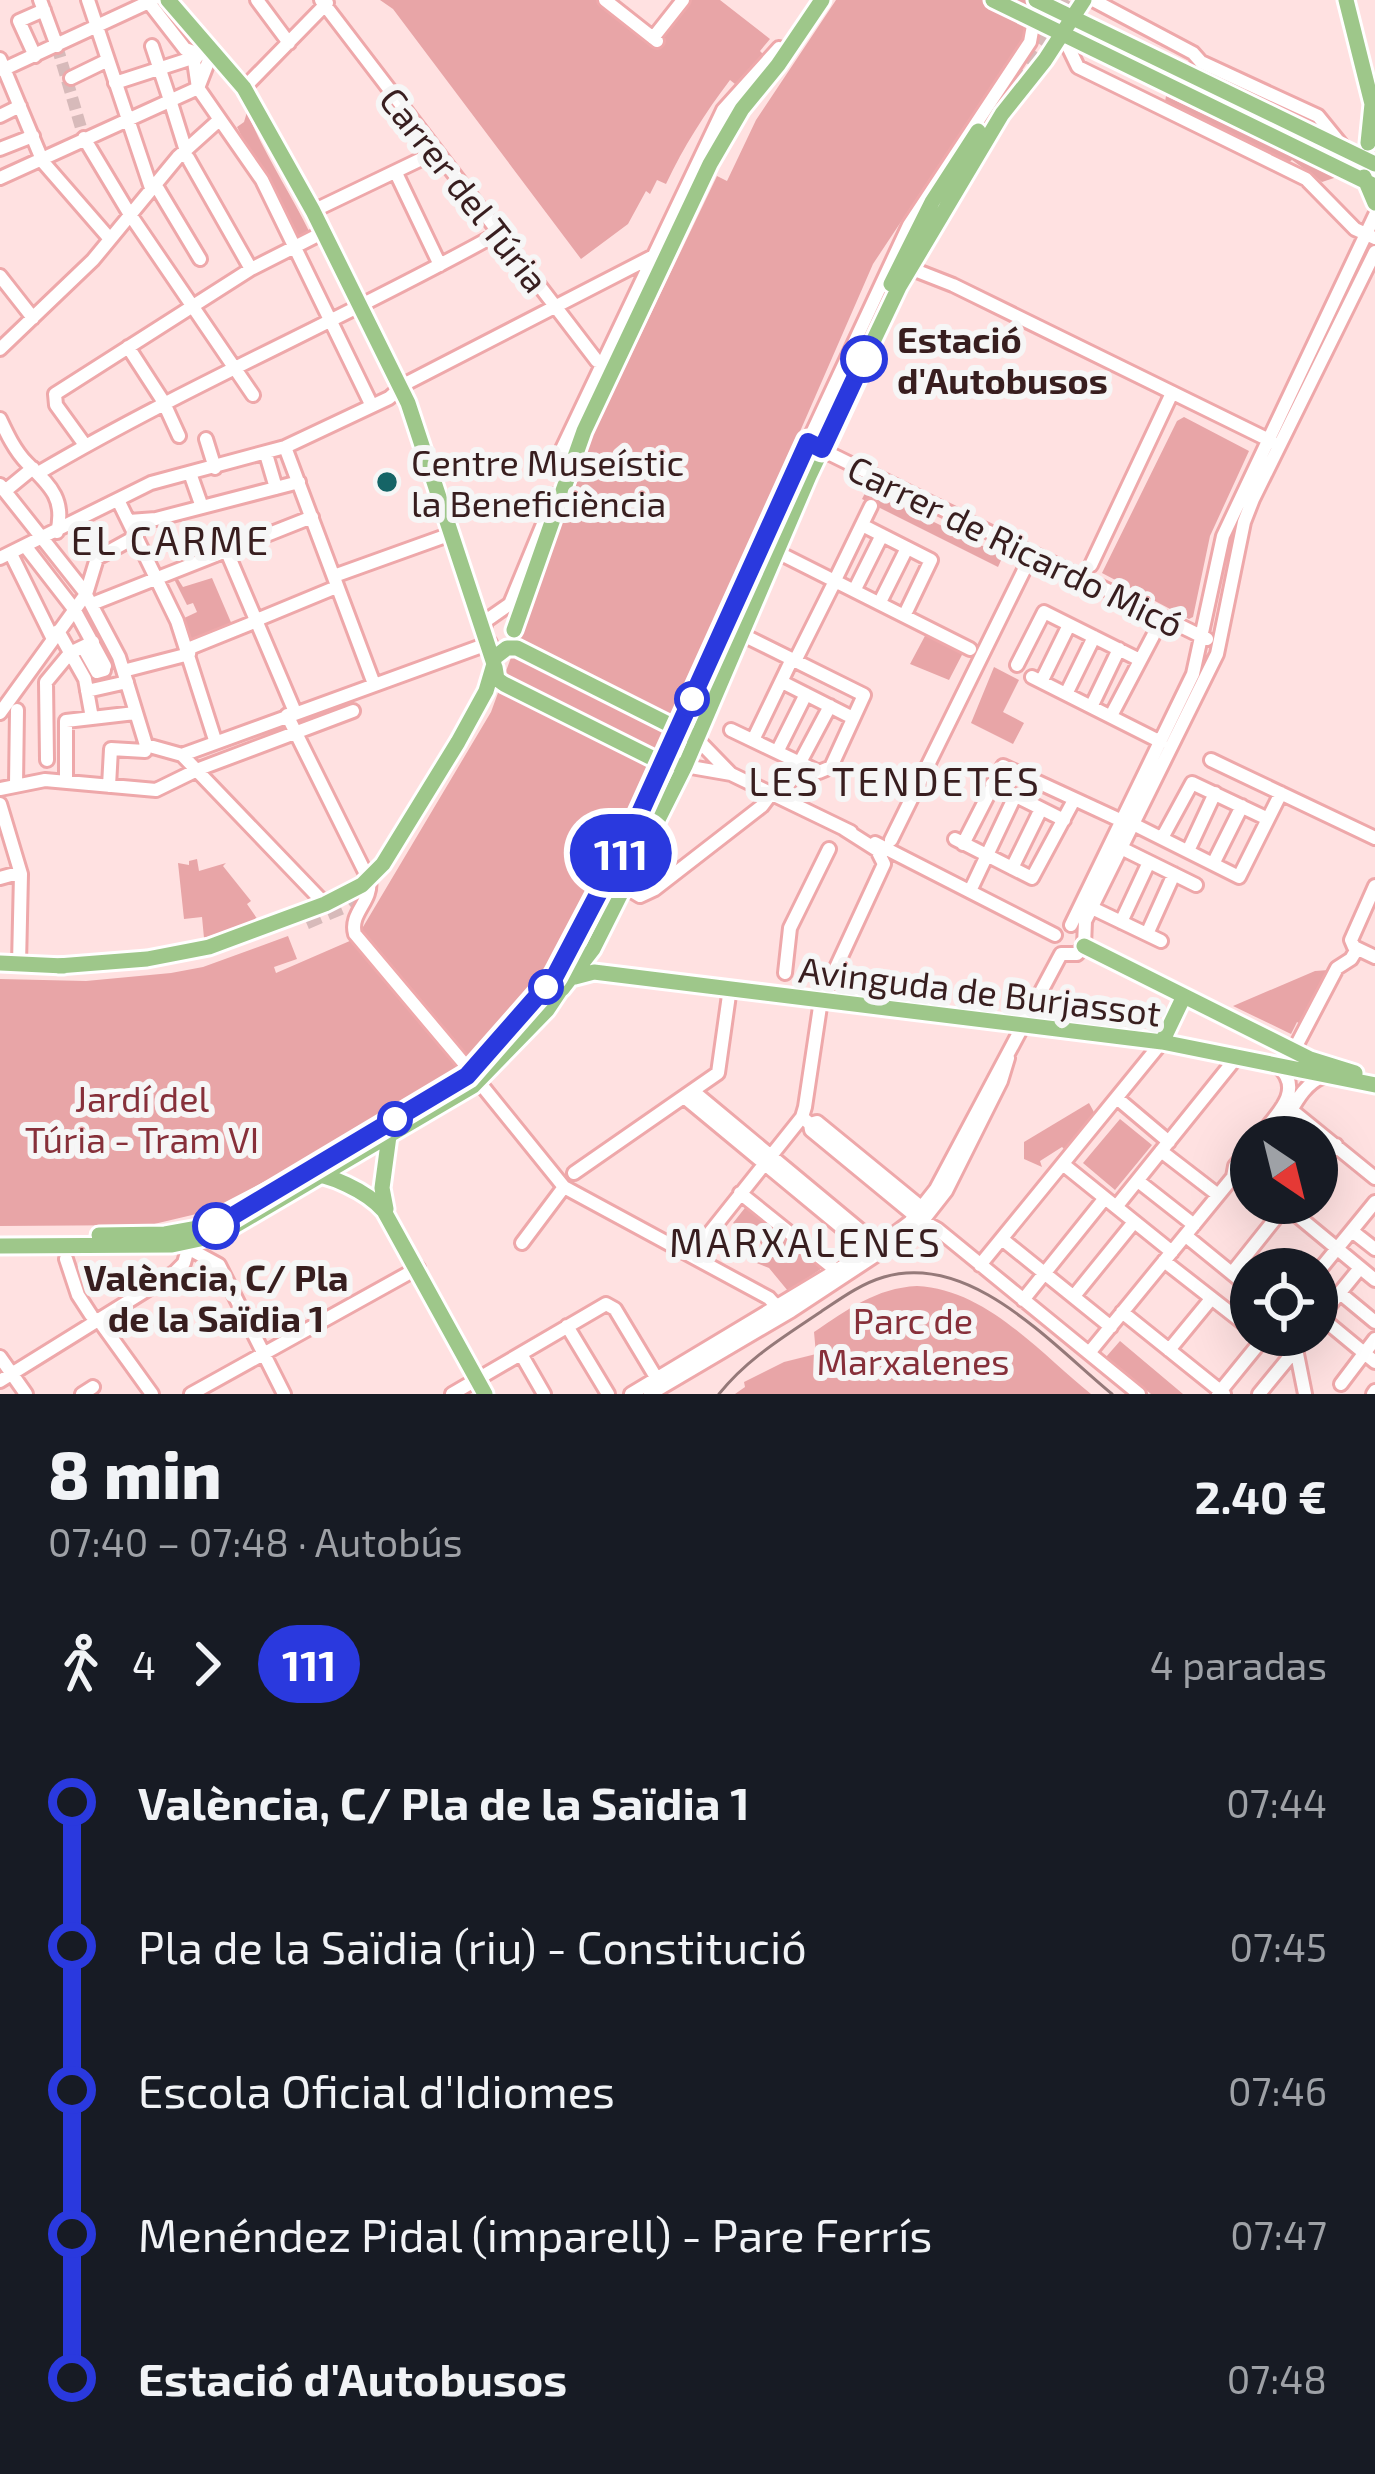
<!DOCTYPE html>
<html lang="es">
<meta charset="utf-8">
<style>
:root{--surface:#171b24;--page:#20242c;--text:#f1f3f6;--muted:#9ea1a6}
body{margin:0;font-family:"Exo 2",sans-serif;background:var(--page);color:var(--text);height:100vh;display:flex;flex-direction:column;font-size:45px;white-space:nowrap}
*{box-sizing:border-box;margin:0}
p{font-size:39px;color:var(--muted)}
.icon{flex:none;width:66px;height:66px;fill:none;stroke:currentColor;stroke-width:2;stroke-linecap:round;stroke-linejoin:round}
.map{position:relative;height:1394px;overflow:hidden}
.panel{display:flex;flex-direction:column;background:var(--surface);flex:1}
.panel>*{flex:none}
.badge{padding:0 24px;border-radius:39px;font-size:42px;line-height:78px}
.needle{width:78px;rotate:145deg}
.tools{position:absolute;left:1230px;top:1116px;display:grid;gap:24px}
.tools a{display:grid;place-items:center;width:108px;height:108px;border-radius:50%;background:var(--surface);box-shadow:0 12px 48px #0002;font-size:60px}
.map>.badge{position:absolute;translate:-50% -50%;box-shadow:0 0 0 6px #fff}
.legs{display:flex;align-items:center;gap:18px;height:132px;padding:0 48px;font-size:39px}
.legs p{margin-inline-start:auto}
.overview{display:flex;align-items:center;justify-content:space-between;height:204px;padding:0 48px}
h1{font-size:66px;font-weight:800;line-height:90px}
ul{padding:0 48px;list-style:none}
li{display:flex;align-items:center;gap:42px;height:144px;font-size:45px}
li i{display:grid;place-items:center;width:18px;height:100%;margin:0 15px;background:currentColor}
li i::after{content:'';width:30px;height:30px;margin:-15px;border:9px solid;border-radius:50%;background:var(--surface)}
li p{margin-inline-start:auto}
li:first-child i{background:linear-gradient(#0000 50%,currentColor 0)}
li:last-child i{background:linear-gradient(currentColor 50%,#0000 0)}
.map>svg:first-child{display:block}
</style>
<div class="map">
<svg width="1375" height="1394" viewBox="0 0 1375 1394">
<rect width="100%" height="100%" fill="#ffe1e1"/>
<path fill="#e8a5a7" d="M380,0H601L655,43L690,0H720L770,39L760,51L763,54L735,84L730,80C705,113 684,146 666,184L657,180L650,194L646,191L628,224L581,259L393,9Z
M836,0H1048L873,264L649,778L597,883L544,970L467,1067L230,1206L150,1225L0,1226V979L86,981L171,973L203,967L288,936L297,959L274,967L276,973L352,940L360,932L491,712L594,432L717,176L727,181L756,120Z
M1166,96L1337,177L1322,182L1292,160L1289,162L1165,102Z
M247,112C265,155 289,191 310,233L295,240L237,127L244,122Z
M1184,417L1249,451L1210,536L1193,617L1189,619L1102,573L1177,421Z
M867,489L1003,556L998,567L862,499Z
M176,576L183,587L212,578L233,627L190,645L180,620L197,612L193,603L187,605L173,577Z
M926,634L964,651L949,680L910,664Z
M994,667L1019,680L1003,712L1024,723L1013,744L971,723Z
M197,859L199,871L226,863L223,866L251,901L247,904L258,920L204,938L202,917L184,919L178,863L189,865V861Z
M1329,970L1302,1025L1297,1022L1291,1034L1233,1006L1315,971Z
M1089,1103L1095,1114L1065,1150L1062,1147L1040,1161L1042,1167L1024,1159V1142Z
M1120,1119L1152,1145L1115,1190L1083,1163Z
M748,1204L824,1267L788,1291L769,1268L754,1262L764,1251L759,1240L733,1223Z
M917,1286C986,1289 1040,1353 1091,1394H735L745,1387L744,1382L784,1362L816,1354L814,1332C847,1310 876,1288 917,1286Z
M1120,1341L1183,1394H1151L1106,1357Z"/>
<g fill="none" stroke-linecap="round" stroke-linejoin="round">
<path stroke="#d7baba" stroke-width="12" stroke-dasharray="12 6" stroke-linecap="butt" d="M57,46L84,138"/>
<path stroke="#d7baba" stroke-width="15" stroke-dasharray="15 8" stroke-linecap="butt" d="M986,119L1068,0
M662,790L698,707
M306,922L344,906L373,883"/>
<g stroke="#eea8aa" stroke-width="18">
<path id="minor" d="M40,0L57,46
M88,0L151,188
M147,0L185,49L199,54
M257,0L289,43
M321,0L597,361L612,360
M605,0L657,41
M1093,0L1193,53L1201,62L1318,116L1344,148
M1062,34L1078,67L1306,179L1355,229L1375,238
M653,38L683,0
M152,46L169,97
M212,52L199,54L194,61L198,88L262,180L372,406
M35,56L19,21L44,10
M0,59L43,162L110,239
M2,70L153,0
M71,78L108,60
M115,83L186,60
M198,88L212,52
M244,88L327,3
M171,103L186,151
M0,116L20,106
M84,138L129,213L253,395
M0,149L33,136
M182,155L188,158L251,269
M396,173L440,265
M0,178L198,88
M155,184L200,259
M313,211L436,152
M907,267L953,285L1273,442
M0,276L33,318
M128,347L163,401L179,436
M0,349L93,260L178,157L218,121
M0,419C7,434 15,451 27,463C48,484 66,498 57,532
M206,439L215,468
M85,445L56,405L55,394L251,269L324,232
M285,447L374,684
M816,447L1207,639
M266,454L276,488
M567,468L562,449L723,110L779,48
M40,472C188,385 346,318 497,234
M190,473L202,507
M0,485L84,591L119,657L146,745L182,755L325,904
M786,489L909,225L1030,42L1034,20
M5,491L33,468
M118,500L177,621L215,740
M129,521L156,519L299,482
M862,525L931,560L907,610
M26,547L74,609L105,666
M227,552L295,712
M777,552L970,649
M11,554L52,637
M0,558L151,483L285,447L389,398L405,384L671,247
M1091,565L1172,393
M334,576L451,534
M837,576L871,506
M857,585L882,535
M882,598L907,548
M92,604L312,517
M259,619L334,588
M484,627L487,620L510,604L555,495
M58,631L85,679L92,718L66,721V782
M83,647L97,672L104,670V666
M189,654L190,648L257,621
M797,657L832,587
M1017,665L1044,612L1140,660
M127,670L189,654
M1032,677L1161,742
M1043,678L1069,625
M782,682L853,718
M1068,690L1094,637
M87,691L127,682
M1093,703L1119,649
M1113,712L1153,636
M0,713L86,594L97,558L137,536
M287,715L369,880C373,901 349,913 355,934L467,1067
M92,718L135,713
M731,730L819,772L831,767L864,695L741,634
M696,738L730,773
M753,740L792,659
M777,752L806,694
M182,755L490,643
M47,760L46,682L70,653L93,642
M1211,760L1375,838
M685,766L731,774L851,832
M992,784L1064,820
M16,785L17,710
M109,786L111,749L145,751
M0,789L45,780L156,790L199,769L353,711
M781,798L830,706
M0,804L21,874L19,964
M1133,824L1239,877L1281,793
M1162,838L1192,783L1268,819
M955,839L1032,878L1074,800
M891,840L1026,566
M875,843L1055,935
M963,844L1003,766L1122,821
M1121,848L1196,885
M1188,851L1215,793
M1213,864L1242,806
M1012,868L1041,809
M0,878L18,873
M1375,886L1351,940L1354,947L1375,957
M625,887L640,896L655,889L762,806L771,794
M970,891L1015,796
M1092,908L1161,941
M1121,922L1149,862
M1071,925L1193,674L1223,536L1375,215
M1147,934L1174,874
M1061,954H1077L1084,946L1085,921L1217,654L1244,522L1253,499L1375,252
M785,973L790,928L829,849
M1294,1050L1337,968L1351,959L1357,949
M475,1077L564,1187L769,1298L778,1308
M693,1091L872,1240L884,1241
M684,1097L859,1242L862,1252L858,1258
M1118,1099L1169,1142
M1284,1104L1375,1178
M802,1117L810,1124L811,1130L919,1219L937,1229L1139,1394
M810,1124L817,1122L927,1212
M1259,1137C1275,1116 1305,1091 1279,1067
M1274,1137C1291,1116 1298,1086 1324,1076
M1161,1151L1218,1195
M1064,1165L1172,1252
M1317,1168L1336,1145
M305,1173L473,1072L555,976L635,824L765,534
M574,1173L718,1073L730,988
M1233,1177L1251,1166
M1138,1181L1194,1225
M740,1193L837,1271
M1282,1203L1375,1280
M1116,1207L1236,1058
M1352,1231L1375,1249
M1186,1236L1251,1289
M1002,1239L1111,1327
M522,1243L564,1187
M190,1244L195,1252L219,1265L284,1394
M692,1255L802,1117L805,1107L821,1000L884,864L877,850L844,829
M66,1259L78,1295L91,1315
M1164,1261L1251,1329
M980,1265L1162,1042
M1232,1273L1287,1204
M1317,1273L1375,1202
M1340,1293L1375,1322
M1074,1296L1134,1222
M1023,1300L1105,1198
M1122,1312L1224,1394
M1317,1314L1375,1362
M1320,1317L1360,1268
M98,1319L152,1394
M567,1326L608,1394
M1296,1349L1305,1394
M1169,1350L1211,1299
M1089,1353L1233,1177L1235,1166L1251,1147
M521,1354L544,1394
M0,1357L26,1394
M0,1381L174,1273L184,1263L191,1238
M1341,1384L1375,1339
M82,1394L93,1387
M191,1394L418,1268
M452,1394L606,1304L615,1309L657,1379
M631,1394L885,1241L910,1222L936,1189L1061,954
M650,1394L791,1311L917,1228L946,1191L1001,1081L1008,1058
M1218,1394L1266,1335
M1259,1394L1296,1349
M1373,1394L1375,1391"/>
</g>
<g stroke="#fff" stroke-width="21">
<path id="major" d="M993,0L1375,186
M1036,0L1375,164
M1346,0L1372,104L1368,143
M1364,177L1375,203
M891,284L932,202L978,131
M735,622L795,485
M514,630L584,431L710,164L742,109L778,65L822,0
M494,658L507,648H517L696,738
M495,667L497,679L504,684L656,760L685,766
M1084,946L1310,1059L1355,1073
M0,963L64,966
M58,966L147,959L209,947L325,904L362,885L383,864L458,742L486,691L494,664L408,403L313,211L244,88L168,0
M575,977L594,972L1162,1042L1375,1085
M562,989L593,949L685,766L809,476L899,287L1002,114L1045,60L1084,0
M1162,1042L1184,996
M386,1209L382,1188L389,1136
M99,1235L165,1234L198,1228L302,1174C328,1172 368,1192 384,1211L485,1394
M0,1246L172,1245L219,1235L473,1086L547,1010L567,980"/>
</g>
<use href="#minor" stroke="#fff" stroke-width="12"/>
<use href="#major" stroke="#9ec78a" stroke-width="15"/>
<path stroke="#957979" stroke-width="3" d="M719,1394C747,1359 782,1338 819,1313C840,1299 860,1284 884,1277C971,1252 1050,1343 1112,1394"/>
</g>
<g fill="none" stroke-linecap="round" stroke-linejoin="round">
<g stroke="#fff" stroke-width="27">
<path id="line-1" d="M216,1226L467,1076L555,976L635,824L808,442L822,449L864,359"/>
</g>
<use href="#line-1" stroke="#2a39de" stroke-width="18"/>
</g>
<g fill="#fff" stroke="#2a39de" stroke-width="6">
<circle cx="864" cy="359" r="21"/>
<circle cx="692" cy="699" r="15"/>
<circle cx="546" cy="987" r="15"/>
<circle cx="395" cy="1119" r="15"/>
<circle cx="216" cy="1226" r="21"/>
</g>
<circle fill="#156466" stroke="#f6f6f6" stroke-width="4.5" cx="387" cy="482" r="12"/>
<g text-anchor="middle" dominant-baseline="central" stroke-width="12" stroke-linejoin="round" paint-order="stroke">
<g font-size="36" fill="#381e1f" stroke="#f6f6f6">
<text transform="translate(465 189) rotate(52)">Carrer del Túria</text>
<text transform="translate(1016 545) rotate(26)">Carrer de Ricardo Micó</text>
<text transform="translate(980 990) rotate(7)">Avinguda de Burjassot</text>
</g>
<g font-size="36" font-weight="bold" fill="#381e1f" stroke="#f6f6f6" text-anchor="start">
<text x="897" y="338">Estació<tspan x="897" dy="41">d'Autobusos</tspan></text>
<text x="216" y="1276" text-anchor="middle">València, C/ Pla<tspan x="216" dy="41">de la Saïdia 1</tspan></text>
</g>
<g font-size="36" fill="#381e1f" stroke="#f6f6f6" text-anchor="start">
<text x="411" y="461">Centre Museístic<tspan x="411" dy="41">la Beneficiència</tspan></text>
</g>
<g font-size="36" fill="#87303a" stroke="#f6f6f6">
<text x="142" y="1097">Jardí del<tspan x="142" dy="41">Túria - Tram VI</tspan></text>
<text x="913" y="1319">Parc de<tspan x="913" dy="41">Marxalenes</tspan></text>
</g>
<g font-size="39" letter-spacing="3" fill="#381e1f" stroke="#f6f6f6">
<text x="171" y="539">EL CARME</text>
<text x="895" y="780">LES TENDETES</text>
<text x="806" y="1241">MARXALENES</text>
</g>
</g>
</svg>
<div class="tools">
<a><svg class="needle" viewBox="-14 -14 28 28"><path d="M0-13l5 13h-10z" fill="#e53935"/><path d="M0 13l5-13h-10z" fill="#9ea1a6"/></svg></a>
<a><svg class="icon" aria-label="locate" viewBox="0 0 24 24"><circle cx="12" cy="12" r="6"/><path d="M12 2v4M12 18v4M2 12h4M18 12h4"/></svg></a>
</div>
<b class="badge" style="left:621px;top:853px;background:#2a39de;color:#fff">111</b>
</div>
<section class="panel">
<div class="overview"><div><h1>8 min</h1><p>07:40 – 07:48 · Autobús</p></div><b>2.40 €</b></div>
<div class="legs"><svg class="icon" aria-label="walk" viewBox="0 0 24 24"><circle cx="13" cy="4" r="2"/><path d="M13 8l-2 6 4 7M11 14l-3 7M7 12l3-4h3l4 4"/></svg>4<svg class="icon" aria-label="forward" viewBox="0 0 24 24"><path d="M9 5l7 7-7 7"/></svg><b class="badge" style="background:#2a39de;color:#fff">111</b><p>4 paradas</p></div>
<ul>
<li><i style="color:#2a39de"></i><b>València, C/ Pla de la Saïdia 1</b><p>07:44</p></li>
<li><i style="color:#2a39de"></i><span>Pla de la Saïdia (riu) - Constitució</span><p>07:45</p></li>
<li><i style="color:#2a39de"></i><span>Escola Oficial d'Idiomes</span><p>07:46</p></li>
<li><i style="color:#2a39de"></i><span>Menéndez Pidal (imparell) - Pare Ferrís</span><p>07:47</p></li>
<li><i style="color:#2a39de"></i><b>Estació d'Autobusos</b><p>07:48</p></li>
</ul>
</section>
